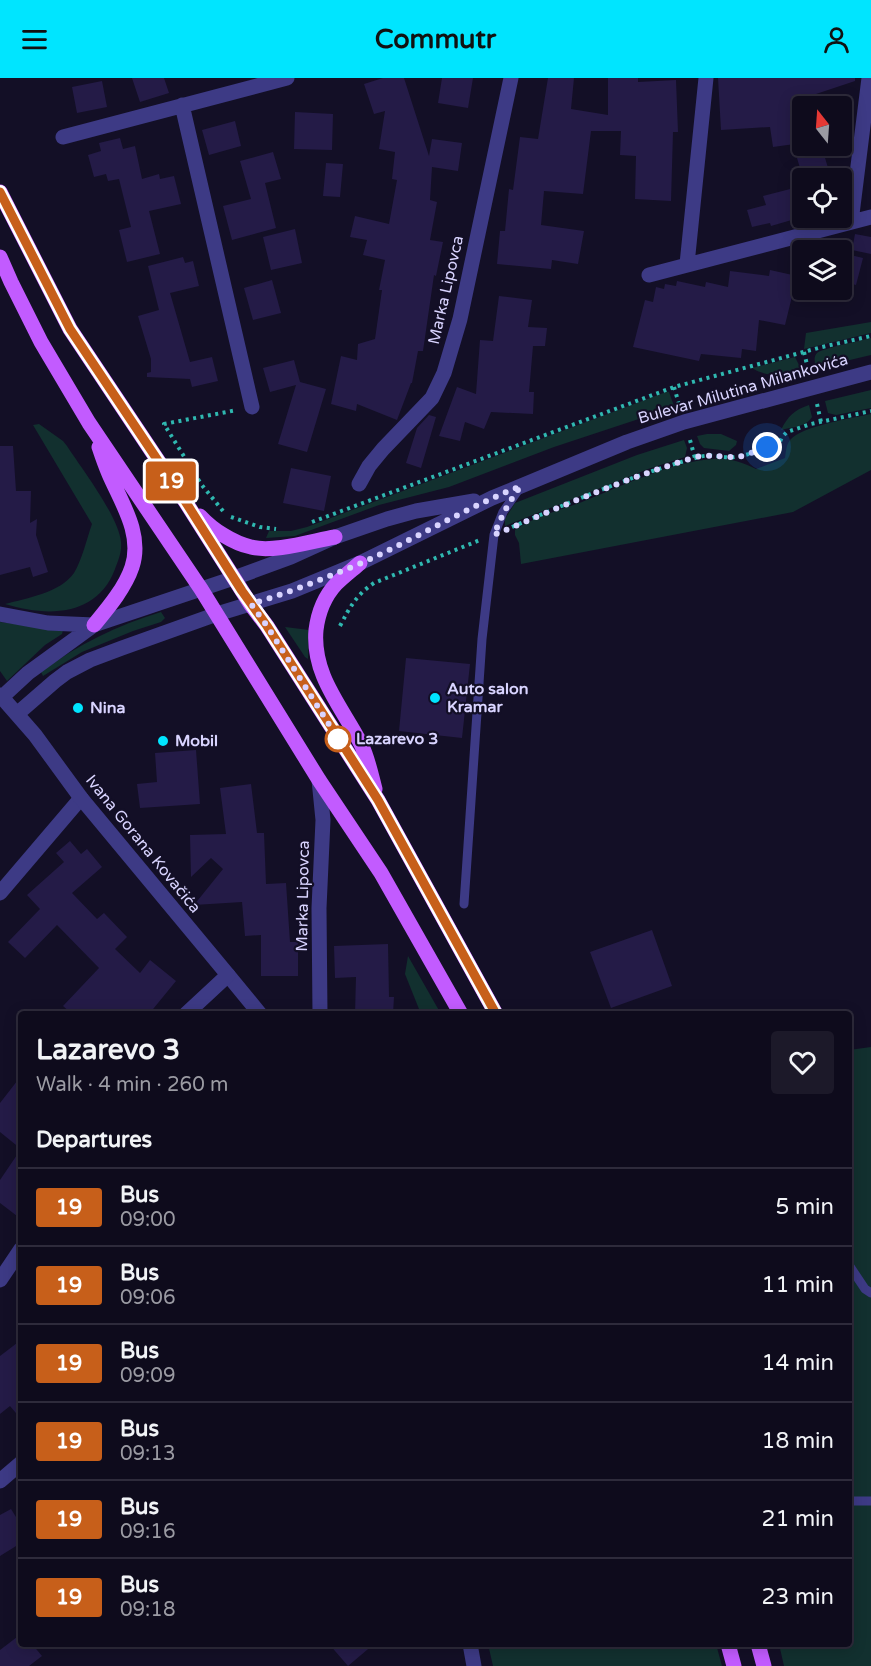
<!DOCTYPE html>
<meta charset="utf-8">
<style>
:root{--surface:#0e0b1c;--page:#1c1929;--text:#f1f3f6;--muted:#9b9ba3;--line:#2e2b3b;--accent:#00e5ff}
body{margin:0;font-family:"Varela Round",sans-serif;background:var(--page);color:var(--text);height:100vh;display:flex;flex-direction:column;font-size:22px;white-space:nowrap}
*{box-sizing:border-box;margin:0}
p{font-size:20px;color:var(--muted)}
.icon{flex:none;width:33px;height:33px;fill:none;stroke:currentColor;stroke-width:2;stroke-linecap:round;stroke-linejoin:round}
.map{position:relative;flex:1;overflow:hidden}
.details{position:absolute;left:18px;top:933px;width:834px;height:636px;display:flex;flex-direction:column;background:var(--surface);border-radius:6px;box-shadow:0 3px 15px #0003,0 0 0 2px var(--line)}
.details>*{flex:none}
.badge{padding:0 12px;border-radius:4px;font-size:21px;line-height:39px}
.needle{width:39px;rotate:343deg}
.tools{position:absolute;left:792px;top:18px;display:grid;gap:12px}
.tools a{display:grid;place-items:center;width:60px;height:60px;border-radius:6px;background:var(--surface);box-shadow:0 3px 15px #0003,0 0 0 2px var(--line);font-size:30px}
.you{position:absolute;width:30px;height:30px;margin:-15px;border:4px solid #fff;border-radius:50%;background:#1a73e8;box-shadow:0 0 0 9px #1a73e833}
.map>.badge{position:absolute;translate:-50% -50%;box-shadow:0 0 0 3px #fff}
h2{padding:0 18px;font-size:22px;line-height:54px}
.round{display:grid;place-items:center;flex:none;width:63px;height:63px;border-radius:6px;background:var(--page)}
.overview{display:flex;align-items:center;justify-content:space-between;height:102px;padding:0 18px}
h1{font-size:28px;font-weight:700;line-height:45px}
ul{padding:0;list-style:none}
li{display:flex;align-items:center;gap:18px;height:78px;padding:0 18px;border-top:2px solid var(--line)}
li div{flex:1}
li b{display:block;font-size:22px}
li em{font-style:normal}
li .badge{min-width:66px;font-weight:700;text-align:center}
header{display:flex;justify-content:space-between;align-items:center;height:78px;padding:0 18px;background:var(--accent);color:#111;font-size:27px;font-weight:700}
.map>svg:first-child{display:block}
</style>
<header><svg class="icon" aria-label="menu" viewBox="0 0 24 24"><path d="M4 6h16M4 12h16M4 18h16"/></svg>Commutr<svg class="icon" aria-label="person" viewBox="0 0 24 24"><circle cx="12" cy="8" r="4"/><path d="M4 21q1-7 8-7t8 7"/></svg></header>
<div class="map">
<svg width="871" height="1588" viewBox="0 0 871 1588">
<rect width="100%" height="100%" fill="#130f26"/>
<path fill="#12302f" d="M871,244V255L804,271L806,255Z
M871,260V277L816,290C815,285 813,279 817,275C823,270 861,263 871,260Z
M795,279L802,293C785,297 768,300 752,290Z
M871,312V330L836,337L828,335L825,323Z
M666,314H669L674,328L669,331L554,369L449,409L379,427L295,458L266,460L269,453H291L307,449Z
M809,327L812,339C806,349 792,349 781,352C788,338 794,332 809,327Z
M871,336V392L793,434L521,486L519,465L515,457V452C534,439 560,432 582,424C619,409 674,383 713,381C729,380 742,384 756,391L785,380C786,374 786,367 790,362C802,348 852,340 871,336Z
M39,346L63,363L67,368C82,391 119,439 121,464C122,474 118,483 115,491C97,539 47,539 5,526C27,520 60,515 74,495C82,482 87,460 92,446L33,347Z
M707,356H721L737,363L736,367L729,373L704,370L700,366L697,358Z
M684,362L687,370L685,379L648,391L505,448V441L515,425L637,377Z
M161,534L165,540L161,544L133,553L82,574L43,598L41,594C77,567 118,547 161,534Z
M0,544L63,552L62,556L45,567L7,603L0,593Z
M285,549L309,552L308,581L305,579Z
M408,878L441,936H421L405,896Z
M871,969V1588H784L779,1566H849V972Z
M488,1566H716L722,1588H493Z"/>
<path fill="#241b47" d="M132,0H164L169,15L140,24Z
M383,0H404L429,78L432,61L462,65L458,93L432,89L430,122L437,124L430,162L443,164L436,198L434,197L423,273H418L412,305H411L397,342L357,326L356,333L331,326L341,278L357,282L358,266L375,261L382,212H379L385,182L363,177L367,162L350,159L355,138L389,146L397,102L392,101L395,74L379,71L385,33L374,36L364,6Z
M442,0H473L468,30L438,25Z
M548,0H574L571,31L608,37V0H638V4L676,2L678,54H673L671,123L635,121L636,78L620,77L621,53H591L583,116L544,113L541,147L584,153L578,186L552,182L551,191L497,186L500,153H505L509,111L513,112L520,59L538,61Z
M718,0H855V3L807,19L808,28H802V65L773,69L770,49L721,52Z
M102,3L107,29L77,35L72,9Z
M295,34L333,36L332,72L294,71Z
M235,43L241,68L209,77L202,52Z
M120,60L123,71L135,68L142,101L159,96L160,101L174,98L181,126L149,133L160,176L127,184L119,152L131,149L119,101L108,103L106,96L94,99L88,77L101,73L99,65Z
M823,73L831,100H803L797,80Z
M273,74L281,101L265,105L276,150L232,162L223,128L251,121L240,83Z
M326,85L343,86L340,119L323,118Z
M798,109L802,128V139L771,148L770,145L752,149L747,132L766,127L763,118Z
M295,151L302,185L271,192L263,159Z
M855,156L871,159V176L852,172Z
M842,175L863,180L856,207L842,203Z
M183,179L185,185L193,183L199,208L170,215L190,284L212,279L218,303L192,309L190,301L147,299V295L151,294V281L138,238L159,232L148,188Z
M770,192L797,198L785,247L759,242L756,273L742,271L741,280L701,276L699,283L633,269L645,222L653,224L656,209L664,211L665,206L676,208L677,203L705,209L706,204L728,209L730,193L769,198Z
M272,202L281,235L253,242L244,210Z
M499,218L532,222L528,249L547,250L545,268H533L529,314H534L533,336L491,334L484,351L465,344L460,363L439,358L457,309L476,316L480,262L493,263Z
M294,282L300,304L326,311L307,374L278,366L296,307L270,314L263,290Z
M429,337L436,339L421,390L406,385L417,350Z
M0,368H13L16,413H31L30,445L37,441L36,457L48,494L33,499L30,489L0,497Z
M291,390L331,398L324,433L283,425Z
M406,580L470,586L462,660L399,653Z
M196,672L200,726L140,730L137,706L157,704L155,675Z
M251,706L257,755H264L266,806L286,805L290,864H298V898H261V857L245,858L242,824L194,827L223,791L211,780L191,799L190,757L226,756L220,710Z
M70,763L81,776L87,771L102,789L72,815L97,841L104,835L127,859L115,871L140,895L150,882L176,903L149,936H72L63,928L99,890L57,847L25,880L8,864L40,831L27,817L64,784L56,775Z
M652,852L672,908L611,930L590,874Z
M388,866L389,919H394L393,936H355L356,899L335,900L334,868Z
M21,998V1071L0,1054V1025Z
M21,1071V1141L0,1125V1102Z
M21,1262V1341L10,1328L0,1336V1278Z
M11,1431L21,1447V1465L0,1478V1437Z
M21,1556V1566H32L42,1578L29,1588H0V1572Z
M329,1566H374L348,1588Z"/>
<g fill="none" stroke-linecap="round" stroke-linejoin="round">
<path stroke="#2fb8b0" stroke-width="4" stroke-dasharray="3 4.5" stroke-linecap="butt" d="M804,274L808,291
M674,309L679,326
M817,326L821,344
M690,362L695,380
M223,433L201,406L164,346L237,332
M231,439L260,449L276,451
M312,444L674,309L822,269L871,258
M512,449C573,423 635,396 699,379C713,375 723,381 735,379C750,377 765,370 779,366L782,359L787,354L811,346L871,333
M340,548C350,529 356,517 374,505L480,462"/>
<path stroke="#3d3a85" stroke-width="9" d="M464,826L482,561L494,457L503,434L519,411
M849,1187L865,1211L871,1215
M849,1423H871"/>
<path stroke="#3d3a85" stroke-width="15" d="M182,27L252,329
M63,59L287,0
M851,144L869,0
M687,186L706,0
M649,197L871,139
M359,406L369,388L383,371L432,320L444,295L460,241L511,0
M319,702L323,742L319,830L320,936
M0,815L81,720
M228,897L260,936
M0,1403L21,1385
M470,1566L474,1588"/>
<path stroke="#3d3a85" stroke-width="15" d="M0,536L48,545L94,547L234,500L291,479L335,459L387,441L416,433L474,423
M0,617L35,657L81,720L228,897L186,936
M2,619L28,595L94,547
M17,636L55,603L67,594L90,582L122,570L217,536L292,513L360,485L492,420L627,364L684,344L871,294
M0,1202L21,1171"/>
<path stroke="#c25bff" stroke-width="15" d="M0,114L70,251L185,423L251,527L267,548L378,722L496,936
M0,179L11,204L41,264L89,345L201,511L319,702L381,795L461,936
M200,438C213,452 233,465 251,469C273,475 312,463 335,459
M360,485C352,492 343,499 336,506C324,519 318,536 316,552C312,597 342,629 361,666C368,680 371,696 375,711
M94,547C108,530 125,510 132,489C143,456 121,424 109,396C105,387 102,378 99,369
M728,1566L734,1588
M758,1566L764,1588"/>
</g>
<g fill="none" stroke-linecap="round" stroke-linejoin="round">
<g stroke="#fff" stroke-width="14">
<path id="line" d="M0,114L70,251L185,423L242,513L267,548L378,722L496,936"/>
</g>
<use href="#line" stroke="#c75f1a" stroke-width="9"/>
<path stroke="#d9d4ff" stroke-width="6" stroke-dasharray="0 10.8" d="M338,661L342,667L267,548L251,526C288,515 323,501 359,486C414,462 465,430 521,408C509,423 501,439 494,457C560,429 626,400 696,379C709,376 719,379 732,379C743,380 757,372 767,369"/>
</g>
<g fill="#00e5ff" stroke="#130f26" stroke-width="2">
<circle cx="435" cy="620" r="6"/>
<circle cx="78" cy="630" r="6"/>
<circle cx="163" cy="663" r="6"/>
</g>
<circle fill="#fff" stroke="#c75f1a" stroke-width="3" cx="338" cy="661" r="12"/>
<g text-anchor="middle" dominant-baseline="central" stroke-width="4.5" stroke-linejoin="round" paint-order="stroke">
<g font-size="16" fill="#d9d4ff" stroke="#130f26">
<text transform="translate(446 212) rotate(-77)">Marka Lipovca</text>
<text transform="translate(743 311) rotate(-16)">Bulevar Milutina Milankovića</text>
<text transform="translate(143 766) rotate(51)">Ivana Gorana Kovačića</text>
<text transform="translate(303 818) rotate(-89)">Marka Lipovca</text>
</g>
<g font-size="16" font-weight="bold" fill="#d9d4ff" stroke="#130f26" text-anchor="start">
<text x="447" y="611">Auto salon<tspan x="447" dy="18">Kramar</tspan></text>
<text x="90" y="630">Nina</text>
<text x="175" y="663">Mobil</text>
</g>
<g font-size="16" font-weight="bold" fill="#d9d4ff" stroke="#130f26" text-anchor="start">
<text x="356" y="661">Lazarevo 3</text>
</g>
</g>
</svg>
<div class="tools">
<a><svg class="needle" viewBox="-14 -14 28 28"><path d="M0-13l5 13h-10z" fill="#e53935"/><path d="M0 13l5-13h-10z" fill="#9b9ba3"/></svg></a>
<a><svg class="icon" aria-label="locate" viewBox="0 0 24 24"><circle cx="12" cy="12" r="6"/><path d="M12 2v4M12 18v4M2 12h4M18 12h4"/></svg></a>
<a><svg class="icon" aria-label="layers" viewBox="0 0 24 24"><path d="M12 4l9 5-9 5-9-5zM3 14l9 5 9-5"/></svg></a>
</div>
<div class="you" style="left:767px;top:369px"></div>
<b class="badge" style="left:171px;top:403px;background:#c75f1a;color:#fff">19</b>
<section class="details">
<div class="overview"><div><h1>Lazarevo 3</h1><p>Walk · 4 min · 260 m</p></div><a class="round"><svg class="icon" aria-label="heart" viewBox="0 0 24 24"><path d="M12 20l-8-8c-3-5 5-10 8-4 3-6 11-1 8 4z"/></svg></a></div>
<h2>Departures</h2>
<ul>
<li><span class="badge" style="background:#c75f1a;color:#fff">19</span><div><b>Bus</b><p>09:00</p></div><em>5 min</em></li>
<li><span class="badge" style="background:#c75f1a;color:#fff">19</span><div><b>Bus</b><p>09:06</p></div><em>11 min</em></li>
<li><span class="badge" style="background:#c75f1a;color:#fff">19</span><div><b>Bus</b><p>09:09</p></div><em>14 min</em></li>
<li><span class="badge" style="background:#c75f1a;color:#fff">19</span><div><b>Bus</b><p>09:13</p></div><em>18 min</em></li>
<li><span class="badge" style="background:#c75f1a;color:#fff">19</span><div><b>Bus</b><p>09:16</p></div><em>21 min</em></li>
<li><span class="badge" style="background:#c75f1a;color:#fff">19</span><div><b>Bus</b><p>09:18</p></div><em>23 min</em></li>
</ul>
</section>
</div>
